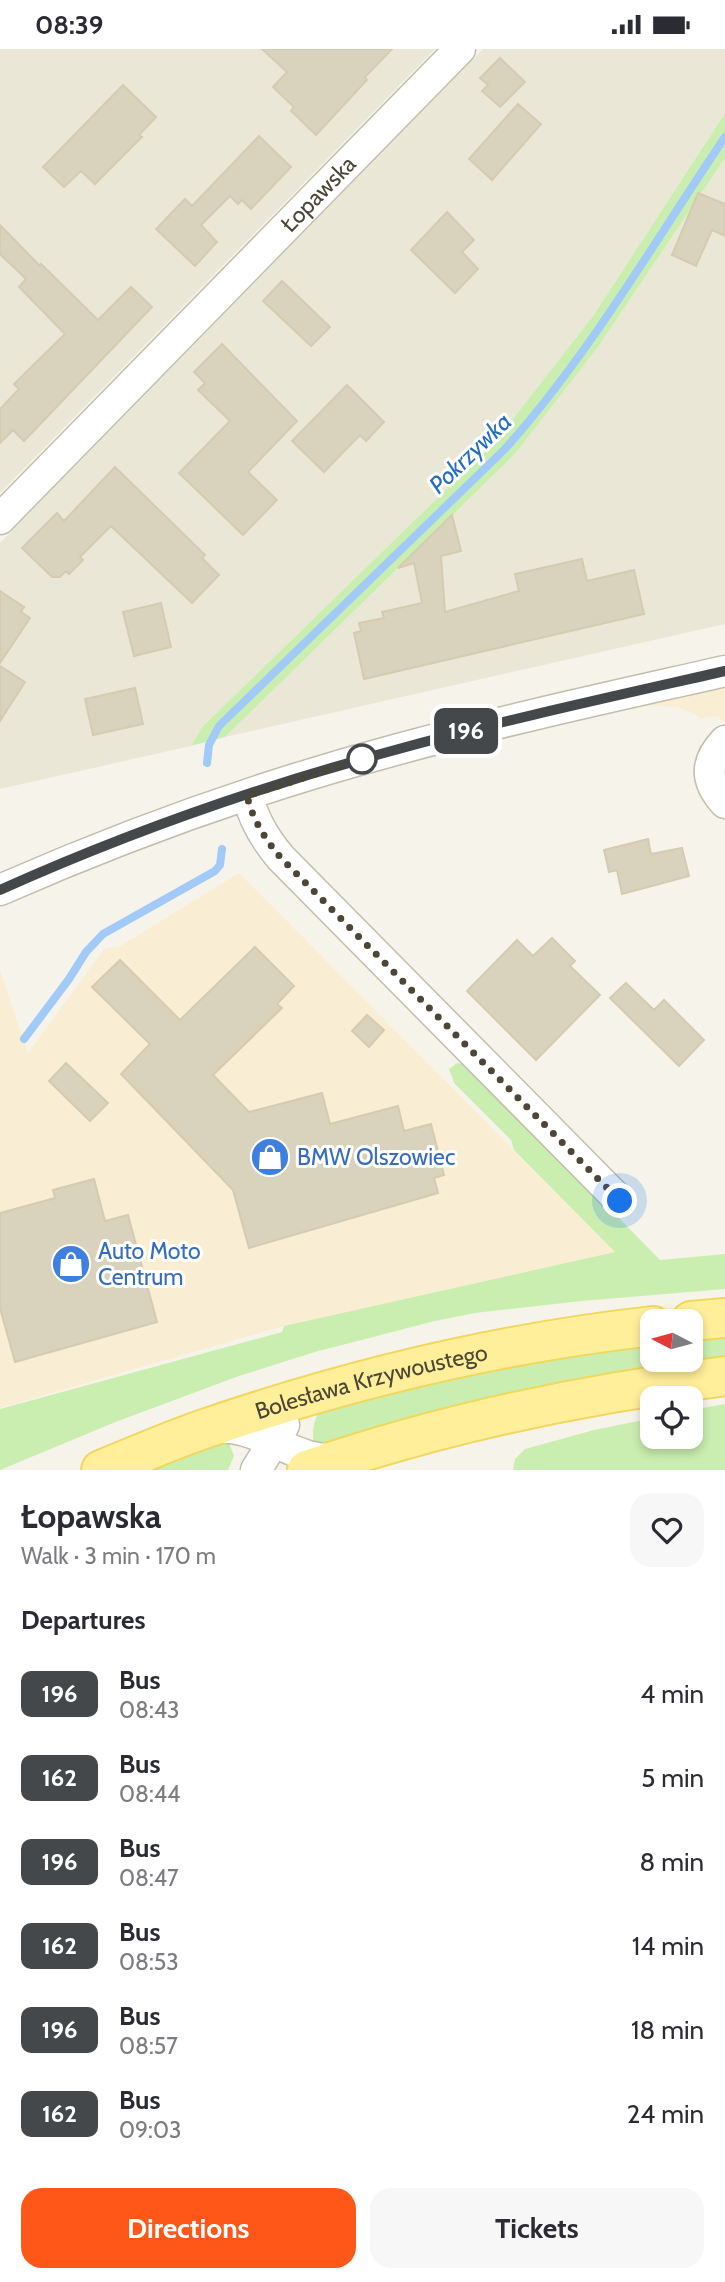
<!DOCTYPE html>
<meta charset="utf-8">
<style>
:root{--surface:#fff;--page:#f7f7f7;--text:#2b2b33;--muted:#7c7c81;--accent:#ff5718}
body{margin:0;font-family:Cabin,sans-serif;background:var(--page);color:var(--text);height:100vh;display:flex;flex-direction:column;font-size:26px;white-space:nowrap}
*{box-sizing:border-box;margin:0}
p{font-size:23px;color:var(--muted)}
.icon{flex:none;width:38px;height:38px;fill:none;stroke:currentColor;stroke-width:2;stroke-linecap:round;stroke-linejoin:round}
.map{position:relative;height:1421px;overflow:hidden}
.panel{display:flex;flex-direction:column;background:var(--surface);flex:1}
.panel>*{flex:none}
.badge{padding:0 14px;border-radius:10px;font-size:24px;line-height:46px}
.needle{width:46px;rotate:276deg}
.controls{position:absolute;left:640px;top:1260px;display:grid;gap:14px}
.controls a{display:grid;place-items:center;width:63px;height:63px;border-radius:14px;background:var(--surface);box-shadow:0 4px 10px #0003;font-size:35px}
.you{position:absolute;width:35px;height:35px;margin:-18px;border:5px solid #fff;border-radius:50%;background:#1a73e8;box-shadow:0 0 0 10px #1a73e833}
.map>.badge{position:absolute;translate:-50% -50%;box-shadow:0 0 0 4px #fff}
h2{padding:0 21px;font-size:26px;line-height:63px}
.round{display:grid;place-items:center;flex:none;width:74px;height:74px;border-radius:21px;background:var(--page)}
.headline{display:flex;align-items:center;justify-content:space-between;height:119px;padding:0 21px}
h1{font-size:33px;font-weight:700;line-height:52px}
.primary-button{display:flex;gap:14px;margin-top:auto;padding:14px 21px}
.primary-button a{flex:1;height:80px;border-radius:21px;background:var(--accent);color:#fff;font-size:28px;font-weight:700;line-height:80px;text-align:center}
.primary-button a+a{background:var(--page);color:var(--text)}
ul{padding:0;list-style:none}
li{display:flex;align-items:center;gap:21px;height:84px;padding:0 21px}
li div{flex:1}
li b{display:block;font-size:26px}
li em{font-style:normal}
li .badge{min-width:77px;font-weight:700;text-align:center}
.status{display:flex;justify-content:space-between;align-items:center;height:49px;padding:0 35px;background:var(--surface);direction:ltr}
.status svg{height:19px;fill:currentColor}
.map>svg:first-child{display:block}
</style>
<div class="status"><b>08:39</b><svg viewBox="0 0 49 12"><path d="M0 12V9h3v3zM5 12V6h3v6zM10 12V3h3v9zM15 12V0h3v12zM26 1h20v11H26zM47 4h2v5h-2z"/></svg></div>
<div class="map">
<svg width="725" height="1421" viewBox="0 0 725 1421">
<rect width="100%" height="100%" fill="#f6f4ea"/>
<path fill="#ebe7d7" d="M0,0H435L0,444Z
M483,0H725V64L593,267L495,393L202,678L191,697L0,740V494Z
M725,109V575L225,688L515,405L598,298Z"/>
<path fill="#f9eed3" d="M725,639V674L718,667L700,670L696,666L677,658L648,656Z
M239,824L615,1203L284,1277L0,1359V920L28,1004L104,900L120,897Z"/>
<path fill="#caeeaf" d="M725,64V109L598,298L515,405L225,688L191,697L202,678L495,393L593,267Z
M457,1014L469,1016L660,1211L725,1205V1240L582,1252L475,1264L435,1272L315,1303L239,1327L118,1372L0,1421V1360L282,1283L284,1277L615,1203L514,1101L511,1091L454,1034L449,1020Z
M725,1284V1310L315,1400C311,1387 313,1369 322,1359L423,1333L653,1292V1311H691V1288Z
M725,1355V1421H513L515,1410L525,1400L594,1381L653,1369V1388H691V1361Z
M227,1389L234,1407L228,1421H142Z"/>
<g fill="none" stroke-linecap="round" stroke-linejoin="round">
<path stroke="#a1caf8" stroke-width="8" d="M207,714L209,696L219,677L505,400C590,305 654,193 725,88
M24,990L69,930L86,903L103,885L215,822L220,816L222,800"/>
</g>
<path fill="#d9d2bd" stroke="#d5cbb0" stroke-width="2" d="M262,0H392L365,28L367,31L316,86L291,62L294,58L273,38L287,23Z
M500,9L525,33L500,58L482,42L488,36L480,29Z
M123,36L156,68L139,86L142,88L95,135L81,122L64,138L43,118Z
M518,55L541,75L492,131L469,110Z
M259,87L291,118L251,160L242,151L238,155L230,147L201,176L217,193L195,217L156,180L185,150L192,157Z
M698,144L725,155V187L712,181L696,217L672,206Z
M447,163L474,191L462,203L478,220L455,244L411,201Z
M0,176L40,217L41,215L98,271L131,238L152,258L24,392L13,381L0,394V360L19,340L14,335L65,285L19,238L26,230L0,205Z
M282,232L330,278L311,297L263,252Z
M222,295L297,372L248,423L277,451L243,486L179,424L230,372L198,341L205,334L194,323Z
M347,336L384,373L366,392L360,386L324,423L292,392Z
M115,418L205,506L202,509L219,526L192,554L111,477L80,508L83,511L69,525L66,522L60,528H52L22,499L57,464L64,472Z
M452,466L461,502L441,507L445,563L519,542L515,525L582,510L587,532L634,521L644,565L364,630L354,584L361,582L359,574L384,569L382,563L422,554L414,514L398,519Z
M0,542L24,558L21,563L30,569L0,614Z
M161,554L171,598L134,607L123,563Z
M0,617L25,633L0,672Z
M135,639L143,675L93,686L85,650Z
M648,790L651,805L682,799L689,827L622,845L617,821L609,823L604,801Z
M552,889L575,912L570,917L600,946L536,1011L467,942L517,891L533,907Z
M255,898L294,937L277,955L282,959L213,1026L249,1063L322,1044L330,1075L398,1057L404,1082L431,1075L444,1126L434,1129L438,1144L249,1199L233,1141L121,1025L150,995L92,938L120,911L180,971Z
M626,934L654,961L664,951L704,991L679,1017L610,949Z
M367,966L384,981L369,998L352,982Z
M66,1014L108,1054L90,1072L49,1032Z
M94,1130L105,1172L128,1166L157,1273L15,1313L0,1259V1164L55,1149L53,1141Z"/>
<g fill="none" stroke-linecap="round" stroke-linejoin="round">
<g stroke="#c3beab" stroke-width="33">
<g id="minor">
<path id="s1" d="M0,470L460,0"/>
<path d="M725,692C704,714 705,732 725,754"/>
<path d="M248,747C253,771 265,790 281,809L620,1152"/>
<path d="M0,841C127,785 261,737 395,701C504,671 615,647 725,622"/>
<path d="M213,1379C259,1373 297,1417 339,1409"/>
<path d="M256,1421L284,1376"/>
</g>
</g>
<g stroke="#f1d75d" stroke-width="42">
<g id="major">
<path d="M691,1272L725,1269"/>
<path id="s2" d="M101,1421C135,1407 169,1392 204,1380C350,1330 499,1294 653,1277"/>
<path d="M307,1421C443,1374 582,1345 725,1327"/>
</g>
</g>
<use href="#minor" stroke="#fff" stroke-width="30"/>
<use href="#major" stroke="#ffef9a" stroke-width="38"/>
</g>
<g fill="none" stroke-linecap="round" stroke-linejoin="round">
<g stroke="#fff" stroke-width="16">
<path id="line" d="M0,841C127,784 261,737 395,701C504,671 615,647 725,622"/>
</g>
<use href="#line" stroke="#45484a" stroke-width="10"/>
<path stroke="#4b4636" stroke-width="7" stroke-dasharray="0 12.6" d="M362,710L247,747C253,771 265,790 281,809L620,1152"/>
</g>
<defs>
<g id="shop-disc" transform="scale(2.0125)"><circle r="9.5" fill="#3f7fe0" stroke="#fff"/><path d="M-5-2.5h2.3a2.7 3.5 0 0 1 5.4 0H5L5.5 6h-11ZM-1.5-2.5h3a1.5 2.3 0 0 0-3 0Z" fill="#fff"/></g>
</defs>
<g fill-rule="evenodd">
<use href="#shop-disc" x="270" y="1108"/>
<use href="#shop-disc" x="71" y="1215"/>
</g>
<circle fill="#fff" stroke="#45484a" stroke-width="3.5" cx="362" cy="710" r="14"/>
<g text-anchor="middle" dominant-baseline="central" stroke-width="6" stroke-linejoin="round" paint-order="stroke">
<g font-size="23" fill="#4b4636" stroke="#fff">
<text stroke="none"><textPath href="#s1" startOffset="455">Łopawska</textPath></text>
<text stroke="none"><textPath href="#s2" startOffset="285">Bolesława Krzywoustego</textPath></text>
</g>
<g font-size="23" fill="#366cbe" stroke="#fff" text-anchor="start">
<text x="297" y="1108">BMW Olszowiec</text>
<text x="98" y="1202">Auto Moto<tspan x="98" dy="26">Centrum</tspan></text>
</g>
<g font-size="24" font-style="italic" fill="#226cc4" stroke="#fff">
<text transform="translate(470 404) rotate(-44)">Pokrzywka</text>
</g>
</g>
</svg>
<div class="controls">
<a><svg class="needle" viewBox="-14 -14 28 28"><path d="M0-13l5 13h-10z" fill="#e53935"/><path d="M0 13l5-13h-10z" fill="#7c7c81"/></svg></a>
<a><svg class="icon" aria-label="locate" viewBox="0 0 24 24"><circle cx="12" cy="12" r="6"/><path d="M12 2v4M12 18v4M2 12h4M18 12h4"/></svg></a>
</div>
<div class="you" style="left:620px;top:1152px"></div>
<b class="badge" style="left:466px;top:682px;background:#45484a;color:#fff">196</b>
</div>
<section class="panel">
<div class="headline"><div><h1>Łopawska</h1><p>Walk · 3 min · 170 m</p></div><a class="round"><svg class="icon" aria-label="heart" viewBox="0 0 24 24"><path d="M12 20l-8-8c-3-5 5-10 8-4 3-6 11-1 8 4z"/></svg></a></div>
<h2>Departures</h2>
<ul>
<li><span class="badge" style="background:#45484a;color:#fff">196</span><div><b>Bus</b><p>08:43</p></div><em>4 min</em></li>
<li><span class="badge" style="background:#45484a;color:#fff">162</span><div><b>Bus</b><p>08:44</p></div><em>5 min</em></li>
<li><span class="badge" style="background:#45484a;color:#fff">196</span><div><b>Bus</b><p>08:47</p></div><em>8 min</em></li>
<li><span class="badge" style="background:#45484a;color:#fff">162</span><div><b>Bus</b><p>08:53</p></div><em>14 min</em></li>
<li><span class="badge" style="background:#45484a;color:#fff">196</span><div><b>Bus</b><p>08:57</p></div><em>18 min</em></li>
<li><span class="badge" style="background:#45484a;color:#fff">162</span><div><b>Bus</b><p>09:03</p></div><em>24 min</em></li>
</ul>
<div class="primary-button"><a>Directions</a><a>Tickets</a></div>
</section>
